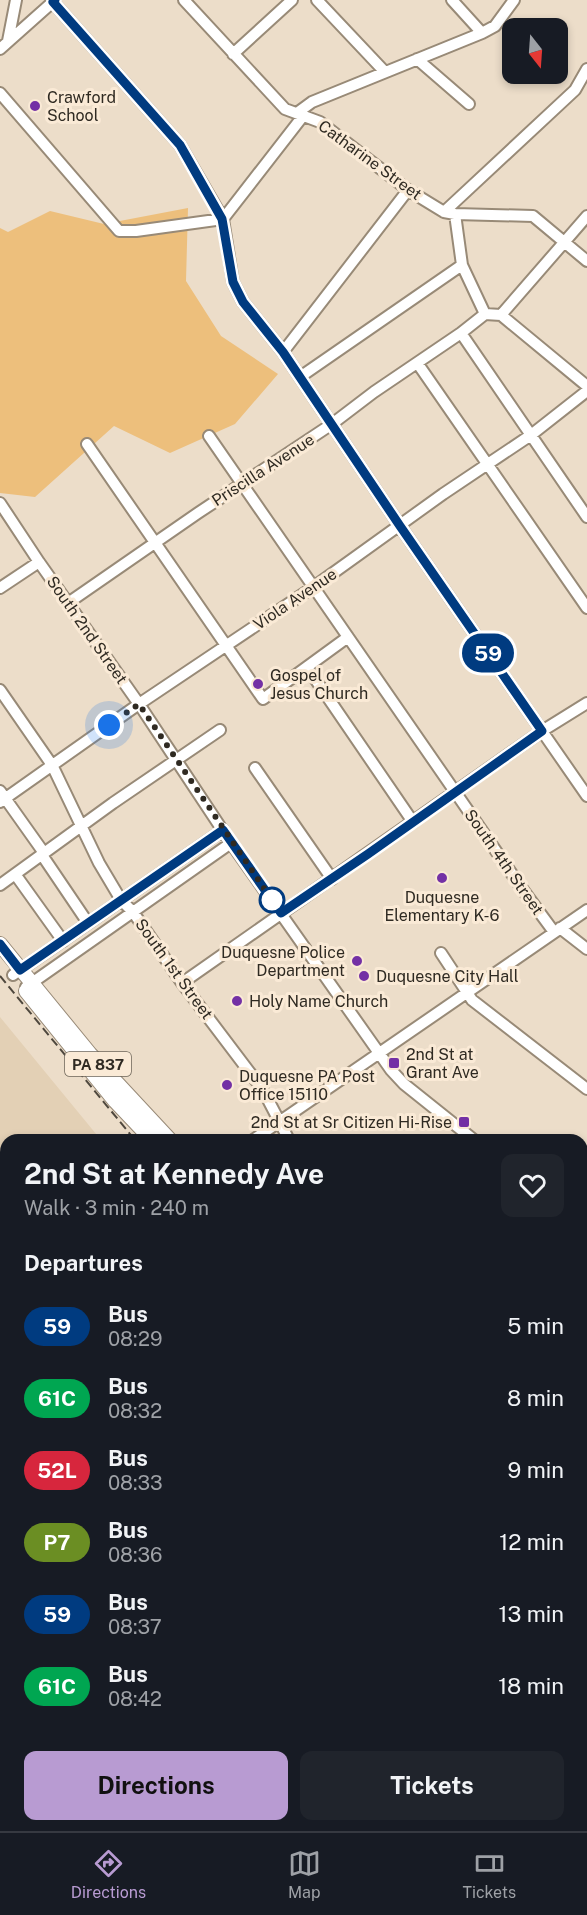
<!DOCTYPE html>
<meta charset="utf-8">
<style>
:root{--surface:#171b24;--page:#20242c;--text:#f1f3f6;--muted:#9ea1a6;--line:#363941;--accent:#b89bd2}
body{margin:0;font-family:"Public Sans",sans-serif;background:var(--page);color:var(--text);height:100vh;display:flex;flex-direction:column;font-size:22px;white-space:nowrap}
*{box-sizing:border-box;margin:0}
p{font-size:20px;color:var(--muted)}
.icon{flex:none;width:33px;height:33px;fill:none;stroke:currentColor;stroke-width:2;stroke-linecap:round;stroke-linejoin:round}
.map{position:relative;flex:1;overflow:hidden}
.details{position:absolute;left:0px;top:1134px;width:588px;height:698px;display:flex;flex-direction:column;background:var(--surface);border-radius:18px 18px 0 0;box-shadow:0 3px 9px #0003}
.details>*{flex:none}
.badge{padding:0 12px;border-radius:20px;font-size:21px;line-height:39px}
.needle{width:39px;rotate:163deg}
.tools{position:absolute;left:502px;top:18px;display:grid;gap:12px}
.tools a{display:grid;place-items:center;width:66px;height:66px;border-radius:12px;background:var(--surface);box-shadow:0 3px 9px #0003;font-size:30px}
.you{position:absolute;width:30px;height:30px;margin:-15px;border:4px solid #fff;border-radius:50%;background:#1a73e8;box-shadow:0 0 0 9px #1a73e833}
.map>.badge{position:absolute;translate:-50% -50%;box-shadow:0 0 0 3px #fff}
h2{padding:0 24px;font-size:22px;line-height:54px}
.round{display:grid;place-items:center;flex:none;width:63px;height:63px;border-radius:12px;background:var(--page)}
.head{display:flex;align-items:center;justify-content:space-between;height:102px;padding:0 24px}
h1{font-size:28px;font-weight:700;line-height:45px}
.cta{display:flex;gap:12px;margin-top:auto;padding:12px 24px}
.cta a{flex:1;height:69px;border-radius:12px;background:var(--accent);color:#111;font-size:24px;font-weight:700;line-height:69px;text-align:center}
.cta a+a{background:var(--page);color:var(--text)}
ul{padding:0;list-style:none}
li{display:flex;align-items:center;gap:18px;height:72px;padding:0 24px}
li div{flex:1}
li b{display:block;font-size:22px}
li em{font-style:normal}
li .badge{min-width:66px;font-weight:700;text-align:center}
.tabs{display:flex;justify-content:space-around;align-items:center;height:84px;border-top:2px solid var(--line);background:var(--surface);font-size:16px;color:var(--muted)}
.tabs a{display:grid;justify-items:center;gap:3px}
.tabs .selected{color:var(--accent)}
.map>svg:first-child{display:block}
</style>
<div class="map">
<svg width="587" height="1831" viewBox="0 0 587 1831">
<rect width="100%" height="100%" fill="#ecddc9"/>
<path fill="#e3d0b5" d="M0,1017L101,1140H6V1615L0,1610Z
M582,1542L587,1545V1831H342L331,1826H582Z"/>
<path fill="#edbf7c" d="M188,208L186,281L221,336L278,374L235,424L170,453L114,426L35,497L0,493V228L8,232L50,211L104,224Z"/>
<path fill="#ae89d2" d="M0,1675L6,1680V1826H194L203,1831H0Z"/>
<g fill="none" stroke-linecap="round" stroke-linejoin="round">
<g stroke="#988a77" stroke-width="14">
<path id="minor" d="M184,0L285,109L320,122L408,190L444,212L455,214L533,216L587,261
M317,0L384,71
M452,0L482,33
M53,2L180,145L223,219L233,282L243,302L283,352L400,526L587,796
M8,41L16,0
M0,49L55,0
M233,54L292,0
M417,59L469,104
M0,93L119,231H136L223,219L303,116
M297,113L312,102L482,33L495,26L514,0
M444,212L575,90L587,69
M455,214L462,265L485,314L501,315L587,386
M501,315L587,216
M461,333L587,517
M283,352L408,190
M418,364L587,608
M300,377L462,265
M209,436L523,890L554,932
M87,444L263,699L348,637
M0,503L39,562L139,704L231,843L391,1070L404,1084L474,1140
M0,588L39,562
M68,603L198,513L332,424L374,392L461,333L485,314
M307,667L413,822
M0,690L52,765L99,863L121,900L133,912L182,983L263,1090L289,1140
M255,768L332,879
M0,791L44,853
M0,802L139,704L315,586L443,494L531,435L587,391
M42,855L88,923
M15,874L63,941
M0,885L113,803L220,730
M560,928L587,949
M441,953L472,1000L587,1089
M13,975L223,830
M182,983L542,731L587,703
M26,987L231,843
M253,1140L587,910
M582,1237L587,1231
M0,1280L6,1289
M0,1311L6,1307
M582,1486L587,1489"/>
</g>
<g stroke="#988a77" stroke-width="16">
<path id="major" d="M0,944L90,1054L170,1140
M26,991L115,1101L152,1140
M582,1433L587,1434
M582,1443L587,1444"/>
</g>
<use href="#minor" stroke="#fff" stroke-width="10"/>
<use href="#major" stroke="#fff" stroke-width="14"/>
<path stroke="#4f483e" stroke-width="2" stroke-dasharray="9 4.5" stroke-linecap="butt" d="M0,976L135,1140
M582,1502L587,1505
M0,1623L6,1628
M0,1635L6,1640
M246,1826L255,1831
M272,1826L281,1831
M288,1826L296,1831"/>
</g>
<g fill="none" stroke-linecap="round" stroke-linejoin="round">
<g stroke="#fff" stroke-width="14">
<path id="line" d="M0,944L20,970L223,830L281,913L368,854L542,731L400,526L283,352L243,302L233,282L222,219L180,145L53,2L55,0"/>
</g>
<use href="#line" stroke="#003b80" stroke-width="9"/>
<path stroke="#2f2a22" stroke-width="6" stroke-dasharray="0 10.8" d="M109,725L139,704L272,900"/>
</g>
<g fill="#7330a5" stroke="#faead6" stroke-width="2">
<circle cx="35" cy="106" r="6"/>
<circle cx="258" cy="684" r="6"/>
<circle cx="442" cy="878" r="6"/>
<circle cx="357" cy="961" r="6"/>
<circle cx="364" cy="976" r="6"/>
<circle cx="237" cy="1001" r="6"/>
<rect x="388" y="1057" width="12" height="12" rx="3"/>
<circle cx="227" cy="1085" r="6"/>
<rect x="458" y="1116" width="12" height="12" rx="3"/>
</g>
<circle fill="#fff" stroke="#003b80" stroke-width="3" cx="272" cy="900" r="12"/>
<g text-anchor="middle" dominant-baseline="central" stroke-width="6" stroke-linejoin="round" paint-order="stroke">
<rect fill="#faead6" stroke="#6c6458" stroke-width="1.5" x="65" y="1052" width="66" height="24" rx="4.5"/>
<g font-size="15" font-weight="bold" fill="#2f2a22">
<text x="98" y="1064">PA 837</text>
</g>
<g font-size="16" fill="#2f2a22" stroke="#faead6" text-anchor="start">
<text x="47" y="97">Crawford<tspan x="47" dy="18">School</tspan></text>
<text x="270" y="675">Gospel of<tspan x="270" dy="18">Jesus Church</tspan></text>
<text x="442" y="897" text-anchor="middle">Duquesne<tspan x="442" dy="18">Elementary K-6</tspan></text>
<text x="345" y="952" text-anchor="end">Duquesne Police<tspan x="345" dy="18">Department</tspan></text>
<text x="376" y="976">Duquesne City Hall</text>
<text x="249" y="1001">Holy Name Church</text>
<text x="406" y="1054">2nd St at<tspan x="406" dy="18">Grant Ave</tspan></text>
<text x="239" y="1076">Duquesne PA Post<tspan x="239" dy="18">Office 15110</tspan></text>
<text x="452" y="1122" text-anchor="end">2nd St at Sr Citizen Hi-Rise</text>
</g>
<g font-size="16" fill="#2f2a22" stroke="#faead6">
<text transform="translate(370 160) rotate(36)">Catharine Street</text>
<text transform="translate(263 470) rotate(-33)">Priscilla Avenue</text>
<text transform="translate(295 599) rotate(-34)">Viola Avenue</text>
<text transform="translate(87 630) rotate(55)">South 2nd Street</text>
<text transform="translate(504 862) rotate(55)">South 4th Street</text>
<text transform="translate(174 969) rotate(54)">South 1st Street</text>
</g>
</g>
</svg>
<div class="tools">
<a><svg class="needle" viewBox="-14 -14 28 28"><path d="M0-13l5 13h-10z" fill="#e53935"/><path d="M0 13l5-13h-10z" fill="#9ea1a6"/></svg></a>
</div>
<div class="you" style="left:109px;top:725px"></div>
<b class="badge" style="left:488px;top:653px;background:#003b80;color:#fff">59</b>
<section class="details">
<div class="head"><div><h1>2nd St at Kennedy Ave</h1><p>Walk · 3 min · 240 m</p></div><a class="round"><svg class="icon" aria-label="heart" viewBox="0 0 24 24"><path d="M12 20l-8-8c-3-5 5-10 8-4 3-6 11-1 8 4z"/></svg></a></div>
<h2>Departures</h2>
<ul>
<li><span class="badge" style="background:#003b80;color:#fff">59</span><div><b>Bus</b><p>08:29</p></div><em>5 min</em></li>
<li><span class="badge" style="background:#00a651;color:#fff">61C</span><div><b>Bus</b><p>08:32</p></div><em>8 min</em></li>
<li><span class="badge" style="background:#d7263d;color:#fff">52L</span><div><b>Bus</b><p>08:33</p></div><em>9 min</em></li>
<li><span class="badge" style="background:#6b8e23;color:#fff">P7</span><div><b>Bus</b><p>08:36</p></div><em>12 min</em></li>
<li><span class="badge" style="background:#003b80;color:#fff">59</span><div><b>Bus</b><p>08:37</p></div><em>13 min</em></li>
<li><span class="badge" style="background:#00a651;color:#fff">61C</span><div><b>Bus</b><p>08:42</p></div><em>18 min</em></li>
</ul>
<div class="cta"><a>Directions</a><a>Tickets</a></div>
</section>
</div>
<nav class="tabs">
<a class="selected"><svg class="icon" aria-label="directions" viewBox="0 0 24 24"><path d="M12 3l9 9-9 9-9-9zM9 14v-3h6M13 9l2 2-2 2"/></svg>Directions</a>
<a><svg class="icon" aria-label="map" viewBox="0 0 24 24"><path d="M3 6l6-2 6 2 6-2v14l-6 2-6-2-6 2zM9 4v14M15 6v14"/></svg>Map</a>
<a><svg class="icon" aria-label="tickets" viewBox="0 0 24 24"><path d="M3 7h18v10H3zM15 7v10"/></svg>Tickets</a>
</nav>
